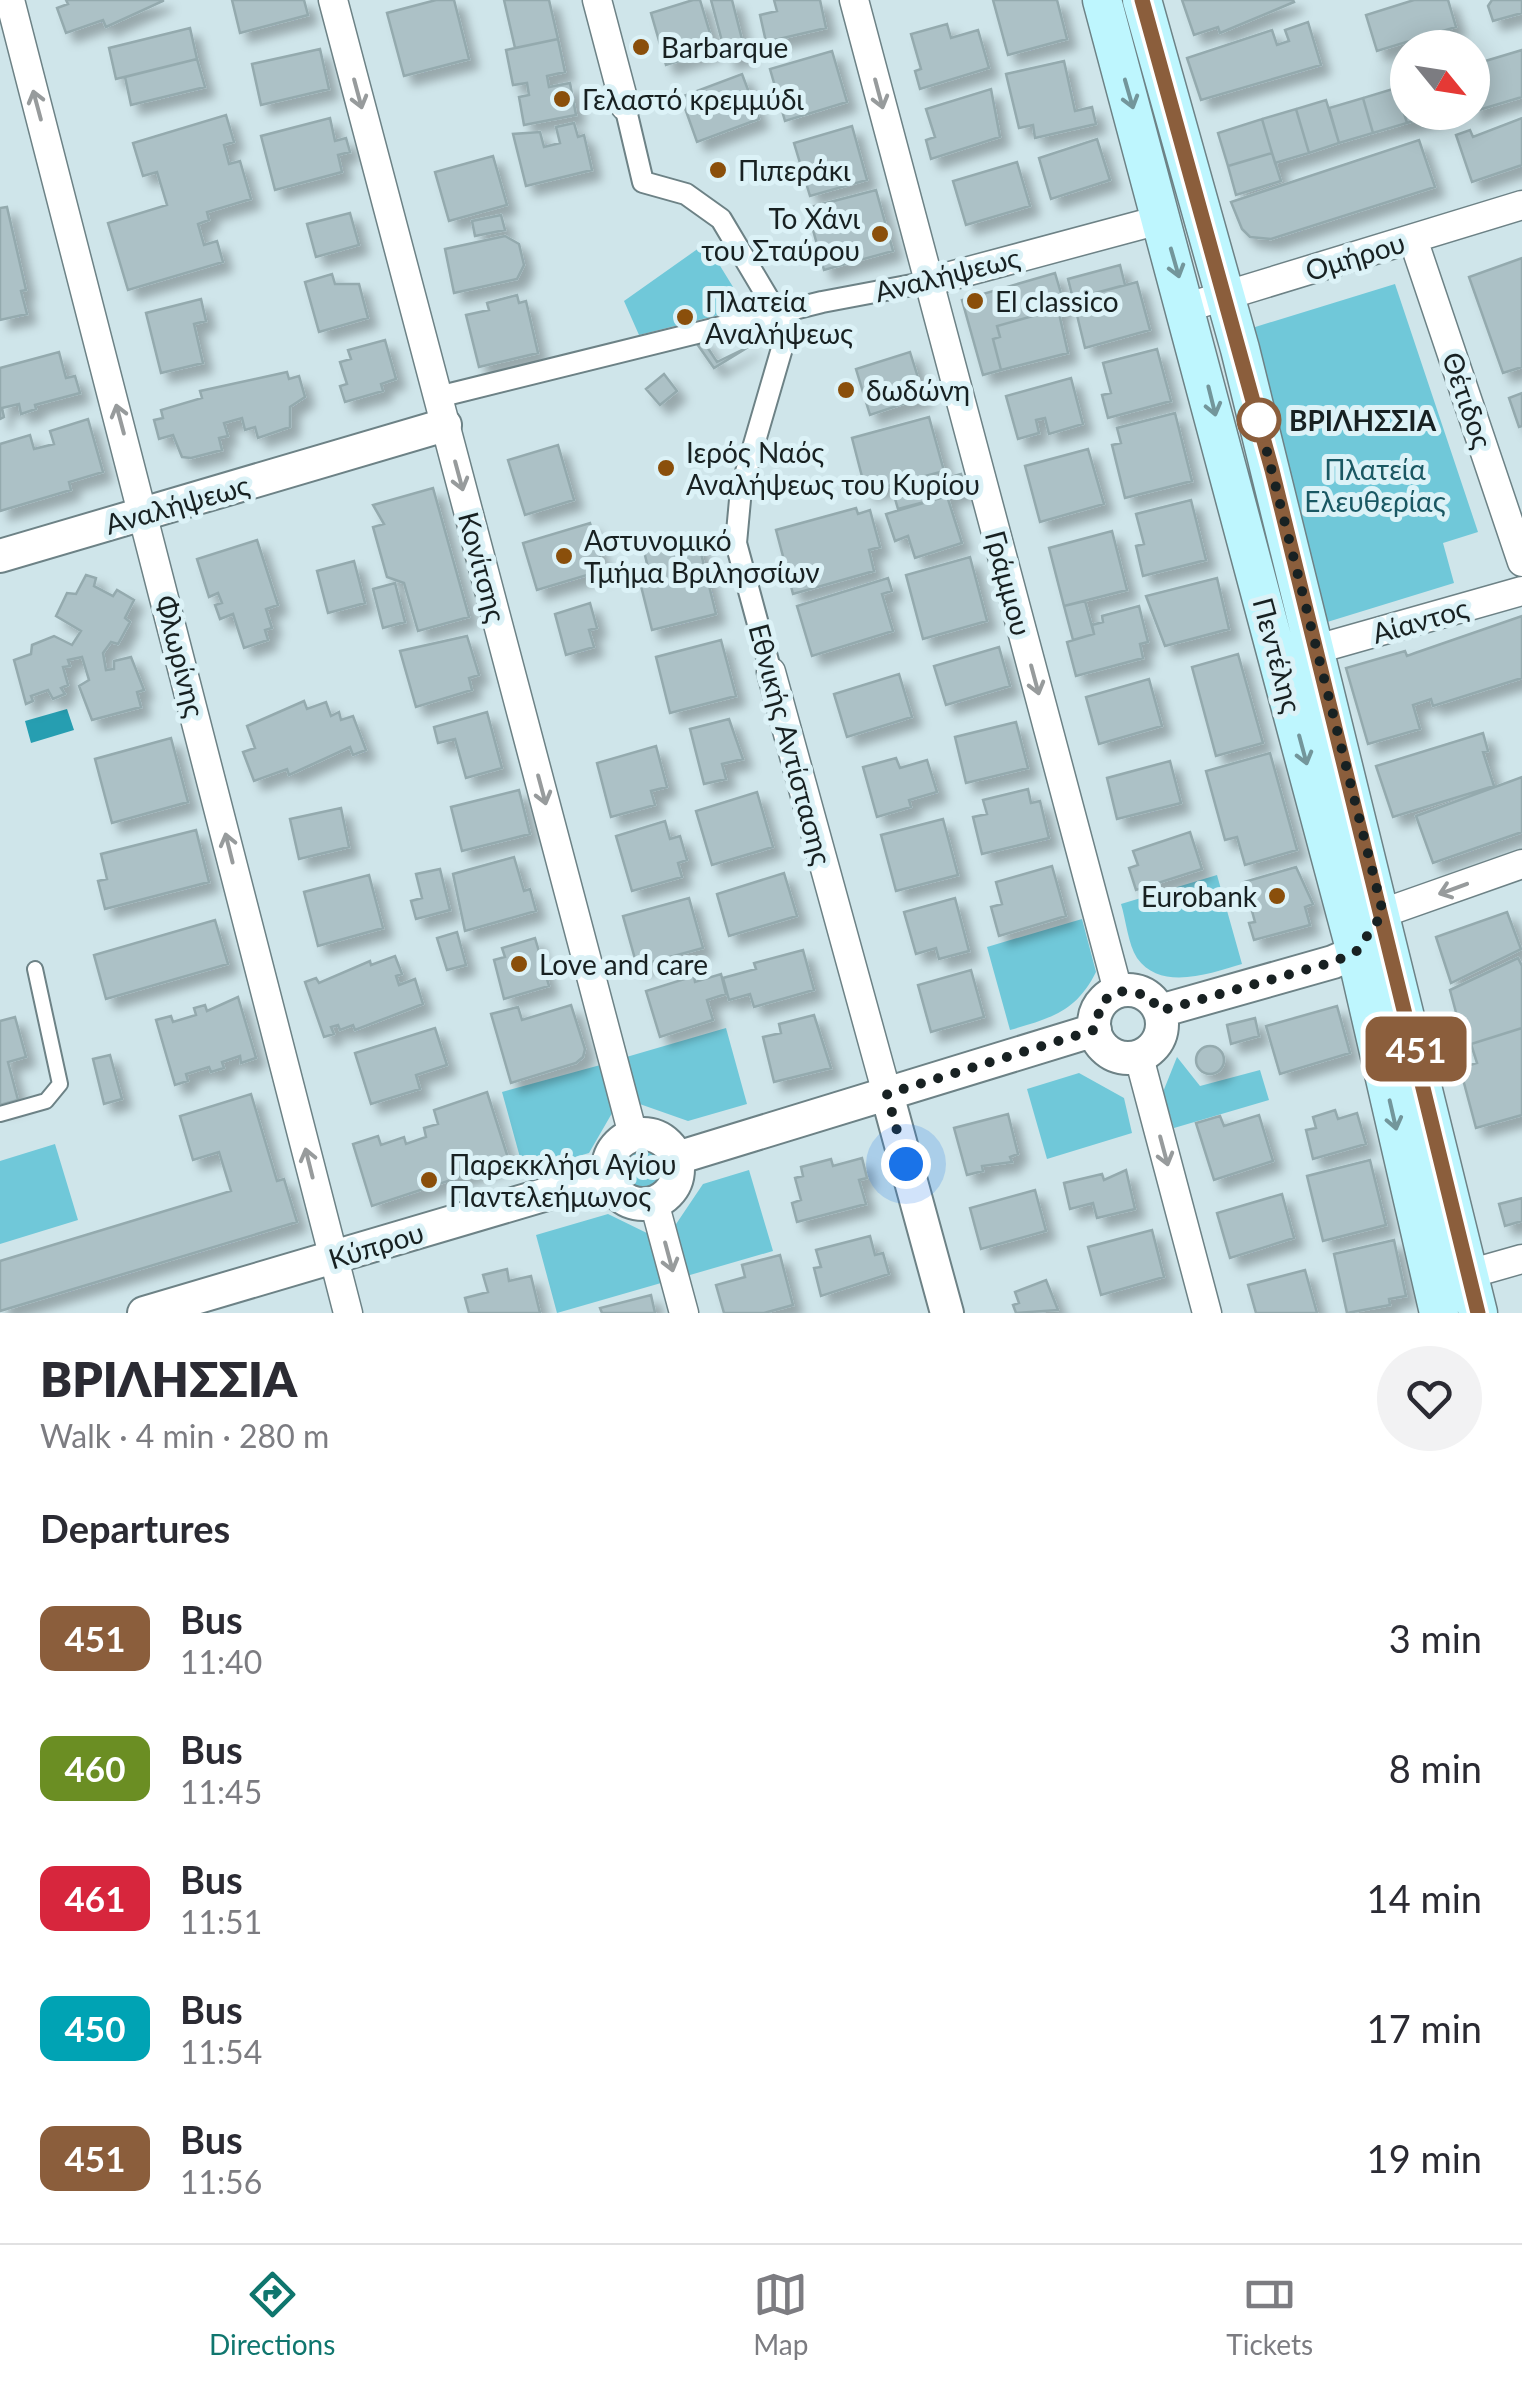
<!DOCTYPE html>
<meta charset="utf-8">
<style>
:root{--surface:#fff;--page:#f2f2f3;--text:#2b2b33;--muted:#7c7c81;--line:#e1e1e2;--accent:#0f766e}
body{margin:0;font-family:Lato,sans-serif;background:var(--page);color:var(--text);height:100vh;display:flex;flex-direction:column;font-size:38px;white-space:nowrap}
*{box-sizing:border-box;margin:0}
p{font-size:32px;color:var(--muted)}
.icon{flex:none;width:55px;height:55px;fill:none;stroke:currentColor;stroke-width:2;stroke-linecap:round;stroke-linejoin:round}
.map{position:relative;height:1313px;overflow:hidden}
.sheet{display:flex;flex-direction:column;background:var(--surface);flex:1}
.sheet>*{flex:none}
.badge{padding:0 20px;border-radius:15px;font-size:35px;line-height:65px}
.needle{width:65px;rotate:120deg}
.fabs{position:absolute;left:1390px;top:30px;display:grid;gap:20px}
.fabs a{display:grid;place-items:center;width:100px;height:100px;border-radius:50%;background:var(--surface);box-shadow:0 5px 25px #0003;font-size:50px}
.you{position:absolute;width:50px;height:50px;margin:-25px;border:8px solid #fff;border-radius:50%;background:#1a73e8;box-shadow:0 0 0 15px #1a73e833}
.map>.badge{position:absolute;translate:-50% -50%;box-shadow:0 0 0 5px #fff}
h2{padding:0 40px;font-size:38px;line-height:90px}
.round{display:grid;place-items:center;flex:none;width:105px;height:105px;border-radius:52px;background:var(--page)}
.head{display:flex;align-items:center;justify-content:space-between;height:170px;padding:0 40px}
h1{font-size:48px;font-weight:800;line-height:75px}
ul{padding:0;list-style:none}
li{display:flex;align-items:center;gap:30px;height:130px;padding:0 40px}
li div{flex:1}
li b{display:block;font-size:38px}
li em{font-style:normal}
li .badge{min-width:110px;font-weight:700;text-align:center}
.dock{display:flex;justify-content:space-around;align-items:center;height:140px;border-top:2px solid var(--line);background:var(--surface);font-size:28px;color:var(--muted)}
.dock a{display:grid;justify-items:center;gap:5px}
.dock .selected{color:var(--accent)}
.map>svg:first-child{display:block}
</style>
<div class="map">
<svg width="1522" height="1313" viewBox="0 0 1522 1313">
<defs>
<filter id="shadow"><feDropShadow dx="9" dy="9" stdDeviation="5" flood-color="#0004"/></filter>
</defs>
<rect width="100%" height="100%" fill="#cfe5ea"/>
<path fill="#70c8d9" d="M706,243L746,308L639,335L624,301Z
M1395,284L1478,532L1443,543L1454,583L1324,623L1252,328Z
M1217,875L1242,964C1211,973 1161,992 1137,958C1128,944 1126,920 1121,904Z
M1082,919L1096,972C1076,1012 1051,1018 1010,1030L987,947Z
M726,1028L747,1104L688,1121L634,1102L623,1058Z
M1177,1057L1200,1086L1260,1070L1269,1100L1174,1128L1163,1092Z
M604,1064L615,1108L589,1153L524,1172L502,1092Z
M1079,1073L1124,1098L1132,1133L1047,1159L1027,1089Z
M55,1144L78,1220L0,1244V1161Z
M624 1168a19 19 0 1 1 38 0a19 19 0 1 1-38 0Z
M749,1170L773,1251L683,1277L670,1233L703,1184Z
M608,1214L655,1237L668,1281L557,1313L536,1235Z"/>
<path fill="#269eb1" d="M67,709L74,730L31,743L25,721Z"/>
<path fill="#acc1c6" stroke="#94aaae" stroke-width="2.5" filter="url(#shadow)" d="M66,0H163V1L106,27L103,20L66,33L57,8L68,4Z
M232,0H304L308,15L240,33Z
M436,0H454L469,59L404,76L387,13Z
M504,0H549L558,39L515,48Z
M693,0H700L715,50L666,65L651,13Z
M711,0H732L746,55L727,60Z
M774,0H820L826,28L766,42L760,15L777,11Z
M993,0H1057L1067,39L1008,55Z
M1182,0H1293L1294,2L1220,33L1218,27L1194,35Z
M1414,0H1448L1456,27L1377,51L1366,15Z
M1492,0H1522V13L1493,21L1488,6Z
M1308,22L1321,65L1201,100L1187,58L1272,30L1277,45L1289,41L1285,30Z
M947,24L951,38L978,30L989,68L920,89L915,71L921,69L911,34Z
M190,28L197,59L116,79L109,48Z
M558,39L565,72L547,76L549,87L570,83L576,115L524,125L519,97L529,95L527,83L513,85L506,50Z
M320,49L329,89L261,105L252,64Z
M1522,50V97L1472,112V65Z
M832,51L847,102L785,121L770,69Z
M197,59L205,87L131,105L125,77Z
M1064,61L1075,111L1092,107L1096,124L1035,138L1033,125L1019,128L1006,74Z
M742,74L759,119L697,142L681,97Z
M1408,85V112H1443L1407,123L1396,88Z
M1396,88L1407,123L1373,133L1363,98Z
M991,89L1000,137L931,159L926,140L935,137L926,109Z
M1363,98L1373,133L1339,143L1329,108Z
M1326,100L1339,143L1309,153L1296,109Z
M1296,109L1309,153L1275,163L1262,119Z
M226,115L234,142L224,145L229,164L240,161L251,199L207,212L209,220L198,224L204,245L217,241L223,262L128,290L108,223L167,205L157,172L143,176L133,143Z
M330,118L335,141L346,138L350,152L338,155L342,172L275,190L261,136Z
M1522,118V165L1472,182L1456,135L1470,130L1473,137Z
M1262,119L1272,153L1228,166L1218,133Z
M574,123L578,137L584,135L592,170L526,186L513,134L540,132L544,147L560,143L556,127Z
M852,126L867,180L810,196L794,143Z
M1097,139L1110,180L1051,199L1039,158Z
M1419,140L1435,187L1271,239L1250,237L1242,229L1231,202Z
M1272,153L1281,181L1236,195L1228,166Z
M493,156L507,205L449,221L435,172Z
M1017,162L1030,206L966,225L953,181Z
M876,190L893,251L824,270L807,208Z
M7,207L26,290L21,291L27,314L0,320V208Z
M350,213L359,245L316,257L307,224Z
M501,215L505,230L475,236L472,221Z
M505,236L519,244L524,265L517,279L454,293L445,249Z
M1522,258V367L1503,373L1469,277Z
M1120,265L1125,285L1073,299L1068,279Z
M1055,273L1065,307L997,326L1000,337L993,339L1001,370L983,375L962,300Z
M332,274L335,284H359L368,318L319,332L305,282Z
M1137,282L1150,330L1085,348L1073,299Z
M517,295L519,303L526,301L538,353L479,367L466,315L489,310L487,303Z
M201,299L206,321L194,324L203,363L161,373L146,313Z
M1058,309L1068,353L1001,370L993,339L1000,337L997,326Z
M702,339L717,362L750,346L714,368L695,341Z
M385,340L396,379L381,384L383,391L345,402L340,386L347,384L340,362L351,359L348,350Z
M1157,349L1171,401L1108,418L1102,395L1111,393L1103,363Z
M59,352L66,378L75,376L80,393L35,405L36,409L21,414L19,404L2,408L4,417L0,419V368Z
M910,352L924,397L870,415L856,369Z
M287,372L289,379L299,376L305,397L290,407V427L258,438L255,427L245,430L242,418L224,423L228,436L219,438L222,450L191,458L182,457L173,435L159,439L154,420L163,418L161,410L202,398L200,391Z
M664,374L677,391L660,405L646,389Z
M1071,378L1083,424L1049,434L1045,418L1036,420L1039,433L1018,439L1006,396Z
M1522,393V426L1519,427L1509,398Z
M1175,413L1192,481L1125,498L1112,445L1121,443L1117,428Z
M929,417L944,471L866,492L852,438Z
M88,419L103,472L69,482L71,490L0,511V444L30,435L34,449L54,444L50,431Z
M558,445L574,500L525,515L508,460Z
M1088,449L1104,504L1040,522L1025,466Z
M961,474L966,491L898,509L893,492Z
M433,488L469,617L418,631L404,583L387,577L373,527L384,524L373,505Z
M947,496L962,543L915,558L908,536L895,541L886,514Z
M1191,500L1206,560L1143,576L1136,546L1144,544L1136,514Z
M856,508L858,514L870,510L880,547L869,550L874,571L793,594L776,530Z
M590,523L604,570L537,590L523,543Z
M1112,531L1127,590L1064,606L1049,548Z
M697,537L716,614L652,630L637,570L648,568L644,551Z
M257,540L278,605L266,609L272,628L265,630L268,640L244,648L233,614L220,619L215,605L222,603L218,593L209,597L197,559Z
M970,557L987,621L923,639L906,575Z
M354,561L365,603L328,613L317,571Z
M86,575L96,578L94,586L113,596L117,590L134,600L125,618L130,622L118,644L111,642L103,653L106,670L114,669V661L131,657L144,690L137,692L141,707L92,720L79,686L89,680L82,657L68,660L70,666L63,667L68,685L61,688L65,694L53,699L48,690L31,696L33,701L26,704L14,660L31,654L32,645L54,636L72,645L81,631L56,616L67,593L76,594Z
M888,578L892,591L882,594L893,631L812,656L797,606Z
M1217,578L1229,629L1165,646L1146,596Z
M395,583L405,622L383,628L373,589Z
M1085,601L1094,634L1073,640L1064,606Z
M590,603L597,628L589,630L594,647L566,655L555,614Z
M1139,606L1148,642L1140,644L1143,658L1076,676L1067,642L1094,634L1092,625L1103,622L1102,616Z
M1522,616V678L1433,706L1431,699L1413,705L1420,729L1368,744L1346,668L1405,651L1407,656L1415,653Z
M467,636L479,675L469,678L472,690L416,707L400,651Z
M721,640L736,696L670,713L656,657Z
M999,647L1010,686L946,705L934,666Z
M1238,654L1263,743L1216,756L1192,667Z
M899,674L912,717L847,737L834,694Z
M1149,679L1162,726L1099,744L1086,697Z
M304,701L307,709L326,702L331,716L339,712L341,720L353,716L366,750L353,755L350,747L289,775L287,769L254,781L243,752L255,748L247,726Z
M487,712L502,768L466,778L455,739L438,743L434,727Z
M729,719L743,759L722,764L726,779L704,784L690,729Z
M1016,722L1028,768L966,783L955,737Z
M1483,733L1488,751L1483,752L1494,786L1393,817L1376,766Z
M171,738L188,802L112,823L95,759Z
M656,746L667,787L651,791L655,805L611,817L597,763Z
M1270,753L1297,850L1245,865L1237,837L1225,840L1206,771Z
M896,758L900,768L927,760L937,792L909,800L911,807L877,817L863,767Z
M1170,761L1181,803L1117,819L1107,778Z
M1522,777V832L1433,863L1416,816Z
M1028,789L1031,803L1040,801L1049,838L982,854L973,817L987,814L983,800Z
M519,790L530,834L462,851L451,807Z
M757,792L773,847L712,865L696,811Z
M341,808L349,847L299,859L290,819Z
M943,819L958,875L896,891L881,835Z
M665,821L670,839L680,836L687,860L678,863L682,877L632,891L616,836Z
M196,830L209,882L105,909L98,881L107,879L101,854Z
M1190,832L1202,869L1136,890L1129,868L1138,865L1133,851Z
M514,857L524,891L530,889L536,911L465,931L453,874Z
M1052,866L1066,916L999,936L991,907L1002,904L996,882Z
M1296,867L1313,904L1305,907L1310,925L1254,940L1249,923L1255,922L1244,882Z
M440,869L450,910L416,919L411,901L422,898L416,874Z
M784,873L797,916L729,936L717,894Z
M369,875L383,928L318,946L304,892Z
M689,898L703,948L637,966L623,916Z
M955,898L969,951L939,959L936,948L916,954L904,912Z
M1507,912L1521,949L1451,983L1436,937Z
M215,920L228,964L106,999L94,955Z
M457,932L466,965L447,970L437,938Z
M535,938L549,986L504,999L494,960L505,957L502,948Z
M803,950L814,990L754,1007L750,994L729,1000L723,978L756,969L754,963Z
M395,956L402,974L396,976L399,985L415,979L423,1004L355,1030L353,1025L340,1030L338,1025L331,1027L334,1034L324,1037L305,982L316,978L319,983L370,961L371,965Z
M1518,958L1522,966V1028L1465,1046L1450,990Z
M971,970L984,1017L931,1032L918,985Z
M721,974L726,994L707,1000L713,1020L660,1037L646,991L694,976L695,982Z
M238,997L256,1058L241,1063L240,1056L222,1062L224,1068L211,1072L209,1067L186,1074L188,1081L175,1085L156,1020L171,1016L173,1022L196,1015L194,1008L205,1005L207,1011Z
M571,1005L585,1049L583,1057L576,1063L511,1083L491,1014L518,1007L522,1020Z
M1337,1006L1350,1053L1280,1074L1266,1026Z
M814,1015L831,1068L774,1082L763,1037L781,1033L779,1024Z
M15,1017L26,1057L8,1062L18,1100L0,1105V1021Z
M1255,1018L1259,1036L1231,1044L1227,1025Z
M435,1028L447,1065L416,1075L420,1089L371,1104L355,1053Z
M1522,1028V1115L1476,1128L1460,1068L1477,1063L1471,1044Z
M1196 1060a14 14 0 1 1 28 0a14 14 0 1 1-28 0Z
M110,1055L122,1099L104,1104L93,1059Z
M487,1092L509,1161L372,1206L353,1144L378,1136L381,1145L404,1137L406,1144L426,1137L424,1128L438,1124L434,1110Z
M251,1094L277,1181L284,1179L297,1222L0,1311V1261L231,1191L219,1152L193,1160L180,1116Z
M1335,1110L1338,1119L1357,1113L1366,1144L1313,1159L1306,1130L1316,1128L1313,1117Z
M1008,1114L1018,1154L1010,1157L1012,1162L982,1166L983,1171L967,1175L954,1128Z
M1259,1115L1273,1161L1214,1180L1196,1123L1220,1116L1224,1126Z
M862,1158L867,1178L859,1180L866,1204L797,1222L792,1203L801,1200L795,1178L803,1176L801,1167L831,1159L833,1166Z
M1370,1160L1386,1225L1323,1241L1307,1176Z
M1126,1170L1135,1209L1097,1218L1093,1203L1070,1209L1064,1183L1102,1174L1104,1180Z
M1035,1190L1046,1231L981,1249L970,1208Z
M1282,1194L1294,1238L1230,1258L1217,1213Z
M1522,1198V1221L1505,1226L1499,1204Z
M1152,1230L1164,1277L1101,1295L1088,1247Z
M870,1236L875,1255L883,1253L889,1274L821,1296L814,1268L821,1267L816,1250Z
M1394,1240L1406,1296L1389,1299L1390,1305L1347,1313L1334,1254Z
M780,1255L793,1305L764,1313H724L716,1285L745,1277L742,1265Z
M507,1269L509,1281L531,1276L540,1313H469L465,1298L488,1292L483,1275Z
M1305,1270L1317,1313H1256L1248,1285Z
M1046,1280L1058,1310L1016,1313L1013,1305L1019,1303L1015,1292Z
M651,1295L655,1313H602L600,1308Z"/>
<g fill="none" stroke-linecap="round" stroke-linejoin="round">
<g stroke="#6d8286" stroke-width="18">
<path id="service" d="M0,1114L46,1101L60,1084L35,969"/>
</g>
<g stroke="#6d8286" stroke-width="24">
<path id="pedestrian" d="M625,106L643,182L686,194L721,219L777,313L785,338L741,489L736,543L771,672
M438,397L822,302L928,282"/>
</g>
<g stroke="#6d8286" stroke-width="31">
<path id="minor" d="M10,0L348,1313
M333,0L633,1135
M597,0L625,106
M854,0L1118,991
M1413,239L1522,562
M928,282L1163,219
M1188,307L1522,205
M1317,649L1522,591
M771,672L887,1094
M1383,913L1522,864
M1139,1057L1207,1313
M654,1202L684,1313
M1469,1274L1522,1259"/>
</g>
<g stroke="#6d8286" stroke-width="36">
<path id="tertiary" d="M0,556L445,425
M1094 1024a34 34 0 1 1 68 0a34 34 0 1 1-68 0Z
M1160,1011L1333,962L1356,952L1372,932
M887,1094L947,1313
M608 1169a35 35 0 1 1 70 0a35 35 0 1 1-70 0Z
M677,1158L1095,1030
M144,1313L608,1176"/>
</g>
<g stroke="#6d8286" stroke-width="41">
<path id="secondary" d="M1102,0L1356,952L1439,1313
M1142,0L1240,349L1478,1313"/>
</g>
<use href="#service" stroke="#fff" stroke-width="14"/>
<use href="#pedestrian" stroke="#fff" stroke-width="20"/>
<use href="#minor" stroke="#fff" stroke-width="28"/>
<use href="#tertiary" stroke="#fff" stroke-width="32"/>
<use href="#secondary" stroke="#bef6fe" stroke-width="38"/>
</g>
<defs><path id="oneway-shaft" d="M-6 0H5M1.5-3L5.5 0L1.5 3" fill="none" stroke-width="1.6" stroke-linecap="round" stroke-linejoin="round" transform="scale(2.5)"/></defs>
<g stroke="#979b9c">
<use href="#oneway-shaft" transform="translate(358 94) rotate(75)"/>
<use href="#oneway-shaft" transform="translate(879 94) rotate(75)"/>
<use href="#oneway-shaft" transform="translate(37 105) rotate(-105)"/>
<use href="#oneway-shaft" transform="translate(120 419) rotate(-105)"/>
<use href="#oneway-shaft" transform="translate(459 476) rotate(75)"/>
<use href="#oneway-shaft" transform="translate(1035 680) rotate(75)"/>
<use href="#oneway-shaft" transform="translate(542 790) rotate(75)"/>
<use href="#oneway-shaft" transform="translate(229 848) rotate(-104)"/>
<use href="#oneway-shaft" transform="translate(1453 889) rotate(160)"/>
<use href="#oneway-shaft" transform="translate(1164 1151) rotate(75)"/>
<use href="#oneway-shaft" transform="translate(309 1163) rotate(-104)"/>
<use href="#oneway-shaft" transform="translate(669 1257) rotate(75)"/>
</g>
<g stroke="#73969b">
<use href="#oneway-shaft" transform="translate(1129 94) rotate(74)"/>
<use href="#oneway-shaft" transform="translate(1175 263) rotate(74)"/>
<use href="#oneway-shaft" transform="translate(1212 401) rotate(76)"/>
<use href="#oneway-shaft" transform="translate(1303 750) rotate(75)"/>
<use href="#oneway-shaft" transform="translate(1393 1115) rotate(77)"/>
</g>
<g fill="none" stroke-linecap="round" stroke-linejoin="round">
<g stroke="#fff" stroke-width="22">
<path id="line" d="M1142,0L1272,470L1478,1313"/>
</g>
<use href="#line" stroke="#8b5e3c" stroke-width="15"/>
<path stroke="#182122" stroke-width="10" stroke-dasharray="0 18" d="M906,1164L887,1094L1094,1030L1102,1002L1118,991L1148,995L1160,1011L1333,962L1356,952L1383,913L1259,420"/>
</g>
<g fill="#8a4f0b" stroke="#dcf2f7" stroke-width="4">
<circle cx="641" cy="47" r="10"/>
<circle cx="562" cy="99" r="10"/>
<circle cx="718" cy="170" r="10"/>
<circle cx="880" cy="234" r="10"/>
<circle cx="975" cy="301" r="10"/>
<circle cx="685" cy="317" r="10"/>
<circle cx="846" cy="390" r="10"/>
<circle cx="666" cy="468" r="10"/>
<circle cx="564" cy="556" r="10"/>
<circle cx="1277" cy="896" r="10"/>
<circle cx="519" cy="964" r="10"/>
<circle cx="429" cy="1180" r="10"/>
</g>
<circle fill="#fff" stroke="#8b5e3c" stroke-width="5" cx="1259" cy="420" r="20"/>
<g text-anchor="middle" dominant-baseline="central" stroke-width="10" stroke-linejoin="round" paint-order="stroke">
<g font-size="28" fill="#182122" stroke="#dcf2f7" text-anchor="start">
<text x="661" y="47">Barbarque</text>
<text x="582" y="99">Γελαστό κρεμμύδι</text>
<text x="738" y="170">Πιπεράκι</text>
<text x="860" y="218" text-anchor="end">Το Χάνι<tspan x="860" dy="32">του Σταύρου</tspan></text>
<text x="705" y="301">Πλατεία<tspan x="705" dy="32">Αναλήψεως</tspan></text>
<text x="995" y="301">El classico</text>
<text x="866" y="390">δωδώνη</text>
<text x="686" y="452">Ιερός Ναός<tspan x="686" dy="32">Αναλήψεως του Κυρίου</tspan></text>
<text x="584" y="540">Αστυνομικό<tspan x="584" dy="32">Τμήμα Βριλησσίων</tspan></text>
<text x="1257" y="896" text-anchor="end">Eurobank</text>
<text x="539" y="964">Love and care</text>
<text x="449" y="1164">Παρεκκλήσι Αγίου<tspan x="449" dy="32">Παντελεήμωνος</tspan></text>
</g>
<g font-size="28" fill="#182122" stroke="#dcf2f7">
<text transform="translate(1355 256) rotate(-17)">Ομήρου</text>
<text transform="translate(947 274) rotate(-14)">Αναλήψεως</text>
<text transform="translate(1468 400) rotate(71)">Θέτιδος</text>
<text transform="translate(177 504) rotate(-16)">Αναλήψεως</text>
<text transform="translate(483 567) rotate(75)">Κονίτσης</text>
<text transform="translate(1009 583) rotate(75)">Γράμμου</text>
<text transform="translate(1420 620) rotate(-16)">Αίαντος</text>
<text transform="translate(1278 655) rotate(75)">Πεντέλης</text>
<text transform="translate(181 656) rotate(76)">Φλωρίνης</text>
<text transform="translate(791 744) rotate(75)">Εθνικής Αντίστασης</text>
<text transform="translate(376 1245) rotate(-17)">Κύπρου</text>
</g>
<g font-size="28" font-weight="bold" fill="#182122" stroke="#dcf2f7" text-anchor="start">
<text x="1289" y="420">ΒΡΙΛΗΣΣΙΑ</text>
</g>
<g font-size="28" fill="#1a5863" stroke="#dcf2f7">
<text x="1375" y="469">Πλατεία<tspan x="1375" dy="32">Ελευθερίας</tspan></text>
</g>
</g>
</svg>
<div class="fabs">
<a><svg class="needle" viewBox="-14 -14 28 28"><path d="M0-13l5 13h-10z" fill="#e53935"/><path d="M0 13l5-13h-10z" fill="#7c7c81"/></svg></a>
</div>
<div class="you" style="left:906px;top:1164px"></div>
<b class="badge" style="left:1416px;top:1049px;background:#8b5e3c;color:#fff">451</b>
</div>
<section class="sheet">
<div class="head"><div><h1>ΒΡΙΛΗΣΣΙΑ</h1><p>Walk · 4 min · 280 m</p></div><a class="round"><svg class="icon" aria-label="heart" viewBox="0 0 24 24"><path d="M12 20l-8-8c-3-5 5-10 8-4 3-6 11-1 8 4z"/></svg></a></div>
<h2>Departures</h2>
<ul>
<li><span class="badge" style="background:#8b5e3c;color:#fff">451</span><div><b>Bus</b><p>11:40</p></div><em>3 min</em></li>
<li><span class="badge" style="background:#6b8e23;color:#fff">460</span><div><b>Bus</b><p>11:45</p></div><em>8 min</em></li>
<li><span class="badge" style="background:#d7263d;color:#fff">461</span><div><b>Bus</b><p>11:51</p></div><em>14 min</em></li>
<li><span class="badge" style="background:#00a3b4;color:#fff">450</span><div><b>Bus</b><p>11:54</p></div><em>17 min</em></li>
<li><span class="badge" style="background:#8b5e3c;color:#fff">451</span><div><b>Bus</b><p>11:56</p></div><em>19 min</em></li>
</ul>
</section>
<nav class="dock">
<a class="selected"><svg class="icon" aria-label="directions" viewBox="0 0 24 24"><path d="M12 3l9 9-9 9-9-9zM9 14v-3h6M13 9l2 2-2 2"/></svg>Directions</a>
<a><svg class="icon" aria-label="map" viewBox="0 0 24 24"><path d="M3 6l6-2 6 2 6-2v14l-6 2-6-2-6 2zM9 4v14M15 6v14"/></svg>Map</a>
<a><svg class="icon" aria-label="tickets" viewBox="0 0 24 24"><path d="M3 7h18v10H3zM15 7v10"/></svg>Tickets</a>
</nav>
